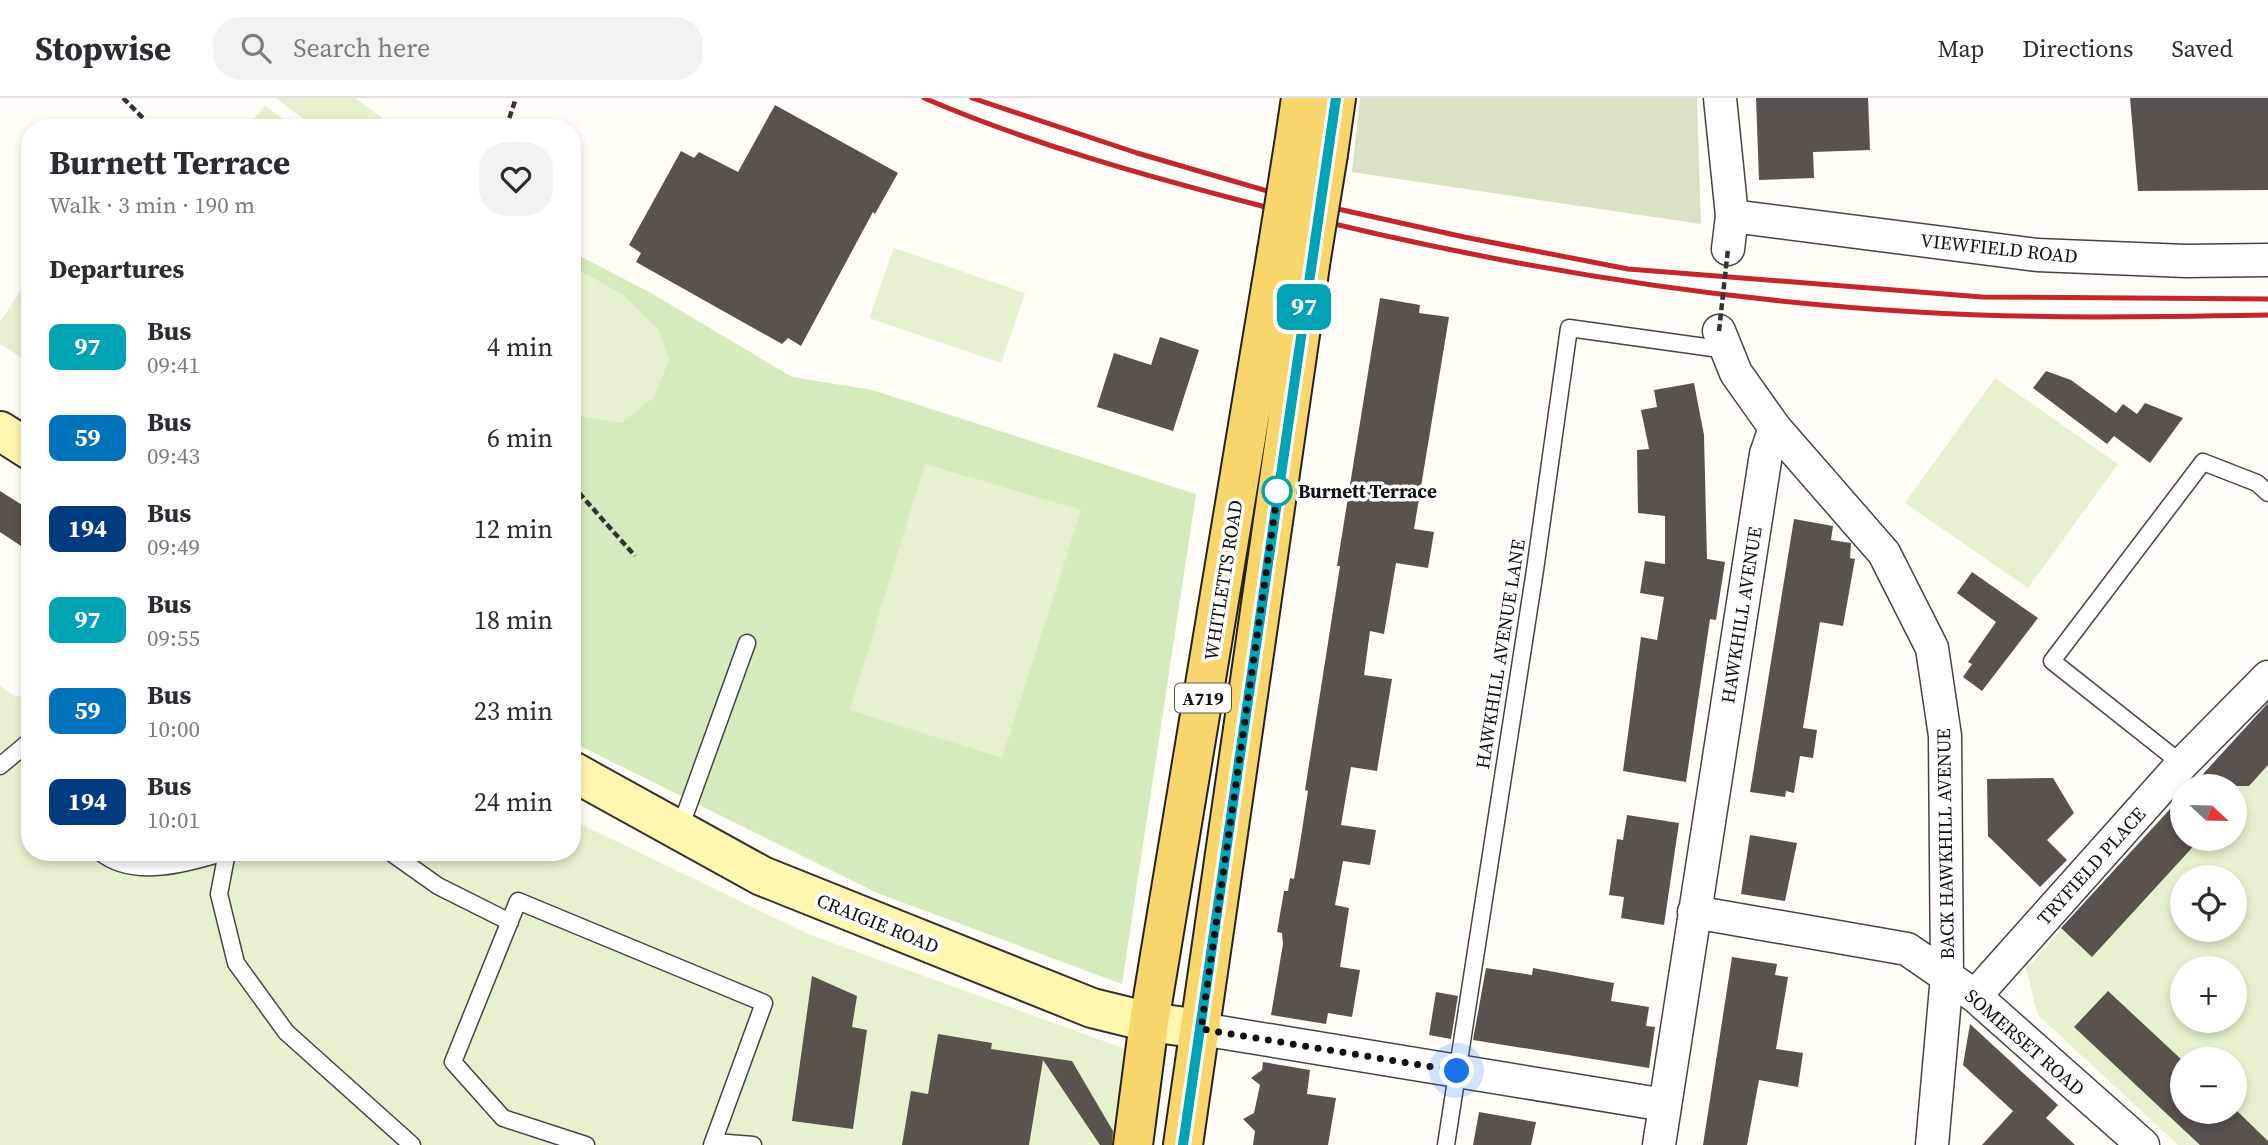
<!DOCTYPE html>
<meta charset="utf-8">
<style>
:root{--surface:#fff;--page:#f2f2f3;--text:#2b2b33;--muted:#7c7c81;--line:#e1e1e2}
body{margin:0;font-family:"Source Serif 4",serif;background:var(--page);color:var(--text);height:100vh;display:flex;flex-direction:column;font-size:26px;white-space:nowrap}
*{box-sizing:border-box;margin:0}
p{font-size:23px;color:var(--muted)}
.icon{flex:none;width:38px;height:38px;fill:none;stroke:currentColor;stroke-width:2;stroke-linecap:round;stroke-linejoin:round}
.map{position:relative;flex:1;overflow:hidden}
.drawer{position:absolute;left:21px;top:21px;width:560px;height:742px;display:flex;flex-direction:column;background:var(--surface);border-radius:28px;box-shadow:0 4px 10px #0003}
.drawer>*{flex:none}
.badge{padding:0 14px;border-radius:10px;font-size:24px;line-height:46px}
.needle{width:46px;rotate:112deg}
.fabs{position:absolute;left:2170px;top:676px;display:grid;gap:14px}
.fabs a{display:grid;place-items:center;width:77px;height:77px;border-radius:50%;background:var(--surface);box-shadow:0 4px 10px #0003;font-size:35px}
.you{position:absolute;width:35px;height:35px;margin:-18px;border:5px solid #fff;border-radius:50%;background:#1a73e8;box-shadow:0 0 0 10px #1a73e833}
.map>.badge{position:absolute;translate:-50% -50%;box-shadow:0 0 0 4px #fff}
h2{padding:0 28px;font-size:26px;line-height:63px}
.round{display:grid;place-items:center;flex:none;width:74px;height:74px;border-radius:28px;background:var(--page)}
.headline{display:flex;align-items:center;justify-content:space-between;height:119px;padding:0 28px}
h1{font-size:33px;font-weight:700;line-height:52px}
ul{padding:0;list-style:none}
li{display:flex;align-items:center;gap:21px;height:91px;padding:0 28px}
li div{flex:1}
li b{display:block;font-size:26px}
li em{font-style:normal}
li .badge{min-width:77px;font-weight:700;text-align:center}
header{display:flex;align-items:center;gap:42px;box-sizing:border-box;height:98px;padding:0 35px;background:var(--surface);border-bottom:2px solid var(--line)}
header strong{font-size:33px}
nav{display:flex;gap:38px;margin-inline-start:auto;font-size:24px}
.search{width:490px;height:63px;background:var(--page);display:flex;align-items:center;gap:18px;box-sizing:border-box;padding:0 24px;border-radius:28px;color:var(--muted);font-size:26px}
.map>svg:first-child{display:block}
</style>
<header>
<strong>Stopwise</strong>
<div class="search"><svg class="icon" aria-label="search" viewBox="0 0 24 24"><circle cx="10" cy="10" r="6"/><path d="M15 15l6 6"/></svg>Search here</div>
<nav><a>Map</a><a>Directions</a><a>Saved</a></nav>
</header>
<div class="map">
<svg width="2268" height="1047" viewBox="0 0 2268 1047">
<rect width="100%" height="100%" fill="#fffdf5"/>
<path fill="#d5ebbd" d="M572,154L651,195L792,279L872,292L1196,396L1122,886L877,795L572,644Z"/>
<path fill="#d9e3c4" d="M1360,0H1697L1701,126L1352,74Z"/>
<path fill="#e6f2cf" fill-rule="evenodd" d="M276,0H355L382,20L374,30H315Z
M265,7L294,30H295H247Z
M894,150L1025,195L1001,265L869,220Z
M572,168L625,198L658,231L669,262L654,299L621,325L572,317Z
M30,178V265L0,246V224Z
M1995,280L2118,366L2028,490L1905,405Z
M925,366L1081,412L1002,660L850,612Z
M0,588L16,599L30,595V754H572V722L808,836L1134,954L1119,1047H0Z
M2268,605V1047H2178L2038,917L2026,871L2182,698V740H2235V688H2192ZM2182,779H2235V831H2182ZM2182,870H2235V922H2182ZM2182,961H2235V1013H2182Z"/>
<path fill="#5a524d" d="M1756,0H1868L1870,52L1813,54L1814,80L1759,82Z
M2130,0H2268V92L2138,93Z
M775,7L898,75L875,116L873,114L801,248L788,240L782,246L636,164L641,155L629,147L681,53L694,60L699,54L738,74Z
M1380,200L1420,207L1419,215L1449,219L1414,431L1434,434L1428,470L1396,465L1384,536L1370,533L1364,577L1392,581L1377,673L1351,669L1341,727L1376,732L1370,767L1343,763L1335,807L1349,810L1340,869L1360,872L1352,919L1328,915L1326,926L1271,917L1283,846L1282,835L1277,834L1284,793H1288L1290,780L1294,781L1301,739L1308,693L1305,692L1340,468H1337Z
M1160,239L1199,252L1173,333L1097,309L1114,255L1151,267Z
M2046,273L2071,282L2116,315L2123,306L2137,316L2145,305L2183,320L2150,365L2114,338L2107,346L2033,290Z
M1694,285L1704,337L1707,461L1725,464L1716,522L1710,521L1686,684L1623,673L1641,539L1657,542L1664,499L1640,495L1645,463L1665,466V418L1638,415L1637,352L1649,351L1641,312L1657,309L1654,292Z
M0,393L30,412V454L0,434Z
M1794,421L1833,428L1831,442L1851,445L1850,460L1855,461L1843,528L1820,524L1803,630L1817,632L1813,660L1800,658L1794,695L1786,693L1785,699L1750,694Z
M1972,474L2038,520L1982,593L1963,579L1972,566L1968,564L1996,524L1957,495Z
M2268,605V667L2249,688H2192Z
M2053,680L2074,715L2047,742L2067,762L2040,789L1988,738L1987,681Z
M2182,698V740H2201L2092,859L2061,830Z
M1627,717L1679,725L1664,827L1621,820L1624,799L1609,797L1617,741L1623,742Z
M1750,737L1797,745L1785,803L1741,796Z
M1732,859L1777,866L1775,877L1788,879L1776,951L1803,955L1798,989L1759,982L1747,1047H1703Z
M1486,870L1532,877L1533,870L1614,885L1611,903L1649,909L1646,928L1655,929L1649,970L1473,942Z
M812,878L857,898L852,929L867,932L853,1031L792,1023Z
M2108,893L2182,962V1013H2237L2268,1043V1047H2200L2074,929Z
M1436,894L1458,898L1451,941L1429,937Z
M1970,926L2058,1007L2046,1020L2075,1047H1982L2013,1013L1963,967Z
M938,936L992,945L991,951L1072,963L1113,1033L1112,1047H1100L1043,962L1029,1047H902L911,993L928,996Z
M1263,964L1310,972L1307,996L1336,1000L1328,1047H1253L1255,1033L1243,1021L1254,1015L1260,987L1251,980L1262,972Z
M1479,1014L1536,1024L1531,1047H1473Z"/>
<g fill="none" stroke-linecap="round" stroke-linejoin="round">
<g stroke="#444" stroke-width="19">
<path id="service" d="M2182,666L2052,563L2203,364L2257,385L2268,395
M0,668L30,643
M679,733L747,545
M100,754C134,782 189,765 225,754
M227,754L219,796L236,865L286,934L412,1047
M390,754L438,788L510,824
M715,1044L753,1047
M586,1047L503,1020L453,964L518,803L764,905L712,1047
M1446,1047L1535,472L1569,230L1727,252"/>
</g>
<g stroke="#444" stroke-width="35">
<path id="minor" d="M1720,0L1732,118L1728,151
M1732,118L2037,157L2186,163L2268,162
M1775,330L1884,455L1932,550L1945,638L1947,878L1932,1047
M1694,814L1907,851L1975,898L2143,1047
M1975,898L2182,666L2268,579
M1201,931L1665,1007
M1659,1047L1766,356L1775,330L1736,275L1719,233"/>
</g>
<g stroke="#333" stroke-width="42">
<path id="secondary" d="M0,333L30,352
M572,673L762,778L1092,910L1149,924L1201,931"/>
</g>
<g stroke="#222" stroke-width="42">
<path id="primary" d="M1294,47L1301,0
M1328,56L1336,0
M1133,1047L1149,924L1277,153
M1183,1047L1311,160"/>
</g>
<path stroke="#333" stroke-width="4.5" stroke-dasharray="7 3.5" stroke-linecap="butt" d="M123,0L153,30
M506,30L516,0
M572,387L635,458"/>
<use href="#service" stroke="#fff" stroke-width="16"/>
<use href="#minor" stroke="#fff" stroke-width="32"/>
<use href="#secondary" stroke="#fff6b0" stroke-width="38"/>
<use href="#primary" stroke="#f9d66b" stroke-width="38"/>
<path stroke="#c4262e" stroke-width="5" d="M924,0C1031,46 1146,78 1258,107C1474,163 1694,201 1917,214C2033,221 2151,219 2268,217
M972,0L1137,55L1302,103L1464,139L1628,171L1982,199L2268,201"/>
<g stroke="#222" stroke-width="42" stroke-linecap="butt">
<path id="primary-bridge" d="M1277,153L1294,47
M1311,160L1328,56"/>
</g>
<path stroke="#333" stroke-width="4.5" stroke-dasharray="7 3.5" stroke-linecap="butt" d="M1719,233L1728,151"/>
<use href="#primary-bridge" stroke="#f9d66b" stroke-width="38"/>
</g>
<g fill="none" stroke-linecap="round" stroke-linejoin="round">
<g stroke="#fff" stroke-width="16">
<path id="line" d="M1183,1047L1336,0"/>
</g>
<use href="#line" stroke="#00a3b4" stroke-width="10"/>
<path stroke="#111" stroke-width="7" stroke-dasharray="0 12.6" d="M1277,393L1279,384L1201,931L1457,973"/>
</g>
<circle fill="#fff" stroke="#00a3b4" stroke-width="3.5" cx="1277" cy="393" r="14"/>
<g text-anchor="middle" dominant-baseline="central" stroke-width="7" stroke-linejoin="round" paint-order="stroke">
<rect fill="#fff" stroke="#585858" stroke-width="2" x="1175" y="585.5" width="56" height="29" rx="5"/>
<g font-size="18" font-weight="bold" fill="#111">
<text x="1203" y="600">A719</text>
</g>
<g font-size="19" fill="#111" stroke="#fff">
<text transform="translate(1999 150) rotate(6)">VIEWFIELD ROAD</text>
<text transform="translate(1223 482) rotate(-81)">WHITLETTS ROAD</text>
<text transform="translate(1741 517) rotate(-81)">HAWKHILL AVENUE</text>
<text transform="translate(1500 556) rotate(-81)">HAWKHILL AVENUE LANE</text>
<text transform="translate(1945 746) rotate(-91)">BACK HAWKHILL AVENUE</text>
<text transform="translate(2091 768) rotate(-48)">TRYFIELD PLACE</text>
<text transform="translate(878 825) rotate(22)">CRAIGIE ROAD</text>
<text transform="translate(2025 944) rotate(41)">SOMERSET ROAD</text>
</g>
<g font-size="19" font-weight="bold" fill="#111" stroke="#fff" text-anchor="start">
<text x="1298" y="393">Burnett Terrace</text>
</g>
</g>
</svg>
<div class="fabs">
<a><svg class="needle" viewBox="-14 -14 28 28"><path d="M0-13l5 13h-10z" fill="#e53935"/><path d="M0 13l5-13h-10z" fill="#7c7c81"/></svg></a>
<a><svg class="icon" aria-label="locate" viewBox="0 0 24 24"><circle cx="12" cy="12" r="6"/><path d="M12 2v4M12 18v4M2 12h4M18 12h4"/></svg></a>
<a>+</a>
<a>−</a>
</div>
<div class="you" style="left:1457px;top:973px"></div>
<b class="badge" style="left:1304px;top:209px;background:#00a3b4;color:#fff">97</b>
<section class="drawer">
<div class="headline"><div><h1>Burnett Terrace</h1><p>Walk · 3 min · 190 m</p></div><a class="round"><svg class="icon" aria-label="heart" viewBox="0 0 24 24"><path d="M12 20l-8-8c-3-5 5-10 8-4 3-6 11-1 8 4z"/></svg></a></div>
<h2>Departures</h2>
<ul>
<li><span class="badge" style="background:#00a3b4;color:#fff">97</span><div><b>Bus</b><p>09:41</p></div><em>4 min</em></li>
<li><span class="badge" style="background:#0072bc;color:#fff">59</span><div><b>Bus</b><p>09:43</p></div><em>6 min</em></li>
<li><span class="badge" style="background:#003b80;color:#fff">194</span><div><b>Bus</b><p>09:49</p></div><em>12 min</em></li>
<li><span class="badge" style="background:#00a3b4;color:#fff">97</span><div><b>Bus</b><p>09:55</p></div><em>18 min</em></li>
<li><span class="badge" style="background:#0072bc;color:#fff">59</span><div><b>Bus</b><p>10:00</p></div><em>23 min</em></li>
<li><span class="badge" style="background:#003b80;color:#fff">194</span><div><b>Bus</b><p>10:01</p></div><em>24 min</em></li>
</ul>
</section>
</div>
